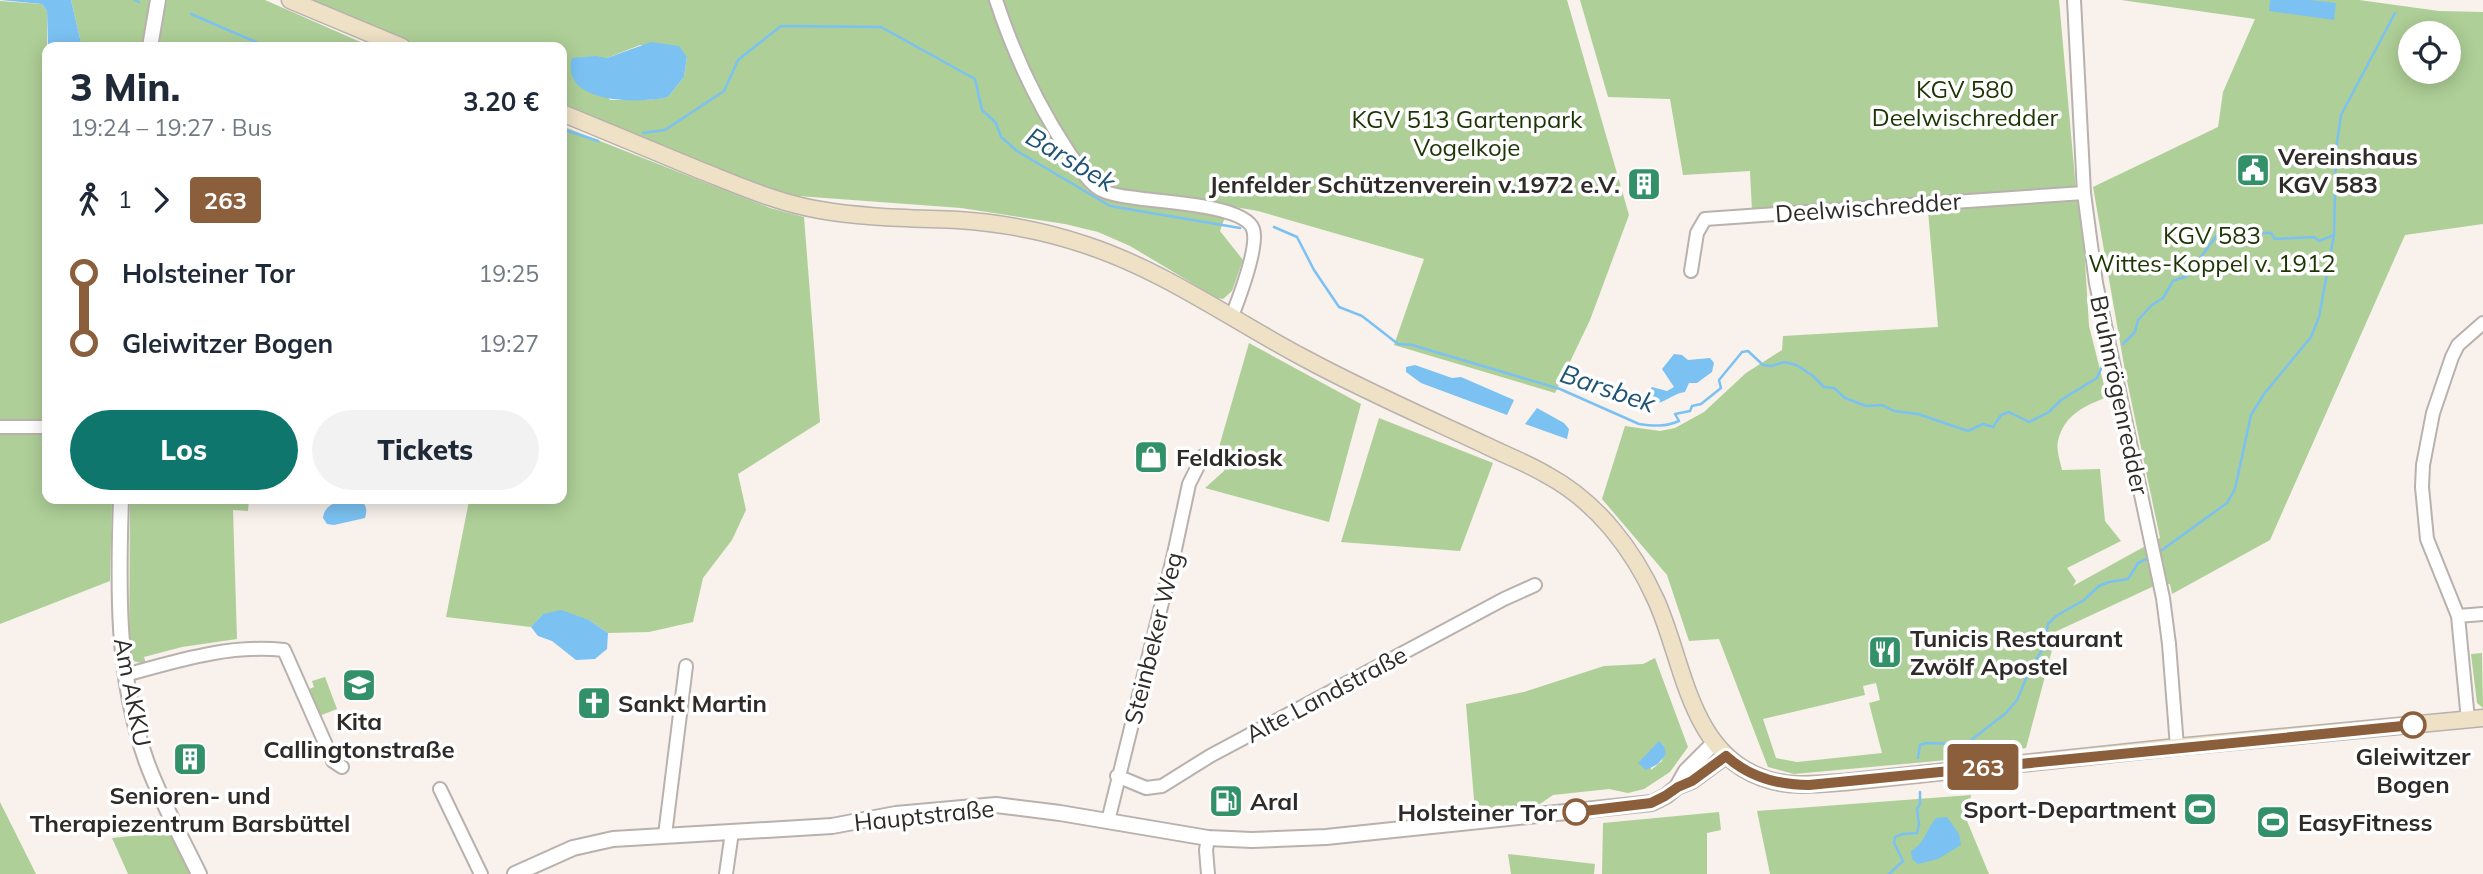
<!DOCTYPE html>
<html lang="de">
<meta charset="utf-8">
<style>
:root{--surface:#fff;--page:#f2f2f3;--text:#1f2937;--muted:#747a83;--accent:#0f766e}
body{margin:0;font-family:Mulish,sans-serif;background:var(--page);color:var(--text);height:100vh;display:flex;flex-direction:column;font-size:26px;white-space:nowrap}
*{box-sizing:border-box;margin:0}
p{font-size:23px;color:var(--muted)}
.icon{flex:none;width:38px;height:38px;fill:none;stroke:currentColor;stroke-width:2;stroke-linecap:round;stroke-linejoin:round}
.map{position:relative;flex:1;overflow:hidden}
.panel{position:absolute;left:42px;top:42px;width:525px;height:462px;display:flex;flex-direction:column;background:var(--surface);border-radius:14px;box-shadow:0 4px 18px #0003}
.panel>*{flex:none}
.badge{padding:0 14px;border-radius:5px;font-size:24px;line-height:46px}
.controls{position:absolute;left:2398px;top:21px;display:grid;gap:14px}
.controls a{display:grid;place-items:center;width:63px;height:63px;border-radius:50%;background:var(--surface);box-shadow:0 4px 18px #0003;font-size:35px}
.map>.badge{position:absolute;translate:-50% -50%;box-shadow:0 0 0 4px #fff}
.legs{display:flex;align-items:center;gap:10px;height:77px;padding:0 28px;font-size:23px}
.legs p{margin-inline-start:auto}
.headline{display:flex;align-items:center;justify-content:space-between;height:119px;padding:0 28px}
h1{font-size:38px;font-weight:800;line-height:52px}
.action{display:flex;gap:14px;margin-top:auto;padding:14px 28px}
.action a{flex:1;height:80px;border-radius:42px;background:var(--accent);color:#fff;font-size:28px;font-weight:800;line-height:80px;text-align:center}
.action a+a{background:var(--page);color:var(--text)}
ul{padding:0 28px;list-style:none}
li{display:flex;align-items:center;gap:24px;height:70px;font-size:26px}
li i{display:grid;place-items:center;width:10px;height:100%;margin:0 9px;background:currentColor}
li i::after{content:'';width:18px;height:18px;margin:-9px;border:5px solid;border-radius:50%;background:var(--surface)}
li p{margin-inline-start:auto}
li:first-child i{background:linear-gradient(#0000 50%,currentColor 0)}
li:last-child i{background:linear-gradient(currentColor 50%,#0000 0)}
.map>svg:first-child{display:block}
</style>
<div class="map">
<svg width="2483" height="874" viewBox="0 0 2483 874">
<rect width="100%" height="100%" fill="#f8f1ec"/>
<path fill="#aecf97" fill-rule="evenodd" d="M71,0H151L145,47H82Z
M167,0H265L372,47H156L159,22Z
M313,0H1567L1629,215L1590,320L1555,393L1394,345L1424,259L1258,211L1229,206L1220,231L1243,260L1232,291L1223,299L1217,298L1130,246L1098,232L1065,224L961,208L798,196L771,189L562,107V47H413L376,32ZM640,45L687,57L684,77L668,97L649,100H610L583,57L607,58Z
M1580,0H2059L2076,190L2084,246L2089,326L2107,397C2084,406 2064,415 2058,441C2056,449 2060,461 2062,470L2100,469L2105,521L2121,541L2067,568L2076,581L2073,586L2160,538L2125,371L2093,187L2218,127L2223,92L2255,19L2121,0H2359L2439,11L2483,12V224L2405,235L2270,540L2172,594L2170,584L2152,587L2057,631L2026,748L1969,758L1794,774L1768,767L1719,639L1689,641L1667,575L1602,499L1625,426L1660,431L1675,428L1704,412L1746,373L1782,350L1783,336L1938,327L1927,199L1752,211L1750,171L1683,175L1670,99L1608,97ZM2410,33H2448V72H2410ZM1876,683L1880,700L1869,703L1882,753L1797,762L1776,758L1763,719L1865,695L1863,686Z
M0,1L42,4L47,11V421H0Z
M562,126L770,208L804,217L820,422L738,474L746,510L732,540L703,578L693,622L649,632L608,633L589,620L543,614L531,627L446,617L469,501L437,499H562Z
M1249,343L1361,404L1329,522L1205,488L1224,471L1227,455L1219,447Z
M1379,418L1493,463L1460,551L1341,542Z
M0,432L47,433V499H112L110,581L0,624Z
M130,499H249L248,511L233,510L237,639L182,647L144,657L146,664L133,661L129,655Z
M2482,653L2483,708L2477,703L2471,654Z
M1655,658L1688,747L1670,772L1644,789L1628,793L1609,789L1553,795L1540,804L1475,811L1466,704L1524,692L1604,666L1643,664ZM1659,742L1664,746L1662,761L1651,770L1650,752Z
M325,677L337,709L319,716L307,690L314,687L312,681Z
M1971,795L1967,821L1989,874H1770L1757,811Z
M0,802L36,874H0Z
M1719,812L1721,830L1707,833V874H1602L1603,823Z
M167,832L174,839L192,874H128L112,838Z
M1508,854L1595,864L1594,874H1511Z"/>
<path fill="#7bc2f3" d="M0,0H71L82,47H48L47,11L42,4Z
M2270,0H2310L2336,3L2334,20L2269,11Z
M651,42L679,46L687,57L684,77L668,97C640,104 559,104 572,58L596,56L607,58Z
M1674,354L1682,355L1688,360L1710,358L1714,363L1712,372L1697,383H1689L1685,392C1670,394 1664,406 1647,404L1648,393L1652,387L1667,391L1674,387L1662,369Z
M1415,365L1452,378L1461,377L1514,400L1507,415L1421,383L1406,372V367Z
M1537,408L1564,423L1569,429L1567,439L1525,424Z
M344,499L362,501C367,507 367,511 365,518L334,525L327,524L323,518C324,507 333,503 344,499Z
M561,610L589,620L608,633L607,649L595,659L576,660L552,641L538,636L531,627L543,614Z
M1659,741L1664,746L1666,754L1658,764L1646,770L1638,763Z
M1947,817L1959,834L1961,845L1938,859L1918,864L1912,859L1911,851C1925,843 1926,830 1936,818Z"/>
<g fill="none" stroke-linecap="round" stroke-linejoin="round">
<path stroke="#7bc2f3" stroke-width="2.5" d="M135,0L139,2
M191,14L267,47
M562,129L598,141
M643,133L665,130L724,91L738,60L781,26L881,27L975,79L982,110L996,123L1001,137L1017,151L1110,206L1240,228
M1274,227L1297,237L1314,270L1339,307L1362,316L1398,344L1412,345L1560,389L1639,424C1653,426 1666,427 1679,421L1675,414L1690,411L1692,406L1701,404L1721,388L1719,380L1742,352L1748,351L1763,365L1771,366L1785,362L1796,365L1812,375L1824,387L1834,388L1845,398L1866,406L1882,405L1894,411L1918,414L1968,431L1983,424L1993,427L2001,415L2009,412L2029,422L2049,412L2061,400L2097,378L2103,364
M2123,344L2135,332L2138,320L2152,305L2163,298L2173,281L2187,276L2220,231C2231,228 2238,232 2248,226L2255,227L2258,233H2271L2275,239L2314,237L2319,241L2334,235
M2162,550L2227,503L2235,489L2251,415L2264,394L2311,337L2319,317L2334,235L2336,149L2341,115L2395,13
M1918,758L1920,745L1926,743L1966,744L2006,713L2017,700L2031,667L2043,649L2048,624L2056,616L2084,600L2099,586L2109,582L2128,579L2138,563L2147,559
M1889,874L1903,861L1894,843L1895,837L1903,834L1917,833L1919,824L1917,809L1920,804V792"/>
<g stroke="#b8b1ad" stroke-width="16">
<path id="minor" d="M996,0C1014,55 1038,106 1070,154C1079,166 1087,182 1101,190C1113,196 1130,197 1143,199C1166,202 1245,206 1253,229C1259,246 1239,298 1232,316
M2074,0L2084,193L2096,283L2163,598L2169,644L2177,747
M1691,271L1697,233L1705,219L2084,193
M0,427H47
M2458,616L2483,614
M125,675C177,661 229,644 284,650L333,761L342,767
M2468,720L2458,616L2427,539L2422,487L2423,465L2433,413L2452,357L2458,345L2483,323
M1117,776L1146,788L1162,786L1210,756L1504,599L1535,585
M440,789L481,874
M1108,821L1174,554L1189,484L1203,456
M665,835L686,666
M1208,838L1206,850L1208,874
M726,874L732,832"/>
</g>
<g stroke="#b8b1ad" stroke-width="18">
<path id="tertiary" d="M150,47L158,0
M121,499C118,588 116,677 147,763C161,801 181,837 199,874
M1677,787L1686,771L1714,743
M515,874L573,848L613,839L832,826L896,814L996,805L1060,813L1208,838L1252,840L1326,837L1652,803L1666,796L1677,787L1692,781L1726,756"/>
</g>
<g stroke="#b8b1ad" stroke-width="19">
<path id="secondary" d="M290,0L402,47
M562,113C607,132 652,150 697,169C738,185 777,203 820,210C866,218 912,218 958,220C1002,223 1045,231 1086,245C1165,271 1232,320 1304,358C1363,390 1425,417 1485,445C1505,455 1527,463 1547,475C1597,502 1633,549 1656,600C1684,662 1689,752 1763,778C1789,788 1818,784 1846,782L2177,747L2483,718"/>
</g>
<use href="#minor" stroke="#fff" stroke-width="12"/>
<use href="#tertiary" stroke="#fff" stroke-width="14"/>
<use href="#secondary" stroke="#eee1c6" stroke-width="16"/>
</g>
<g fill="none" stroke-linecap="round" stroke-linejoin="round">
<g stroke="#fff" stroke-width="16">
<path id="line-1" d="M1576,812L1651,803L1665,796L1678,787L1692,781L1726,756C1749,777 1778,785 1809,785L2413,725"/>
</g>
<use href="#line-1" stroke="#8b5e3c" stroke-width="10"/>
</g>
<defs>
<g id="civic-square" transform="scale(1.75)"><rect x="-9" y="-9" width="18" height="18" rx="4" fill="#339169" stroke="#fff"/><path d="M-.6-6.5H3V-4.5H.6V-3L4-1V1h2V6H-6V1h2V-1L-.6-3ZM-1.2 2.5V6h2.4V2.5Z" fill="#fff"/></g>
<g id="building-square" transform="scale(1.75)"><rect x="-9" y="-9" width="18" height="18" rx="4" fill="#339169" stroke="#fff"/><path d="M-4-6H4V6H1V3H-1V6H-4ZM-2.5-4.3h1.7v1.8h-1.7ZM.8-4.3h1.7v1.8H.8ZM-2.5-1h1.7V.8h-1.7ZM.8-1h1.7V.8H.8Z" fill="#fff"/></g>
<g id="shop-square" transform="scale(1.75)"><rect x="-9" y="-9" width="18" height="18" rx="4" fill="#339169" stroke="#fff"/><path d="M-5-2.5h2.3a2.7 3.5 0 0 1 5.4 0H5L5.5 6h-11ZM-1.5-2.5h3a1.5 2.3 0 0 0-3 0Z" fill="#fff"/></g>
<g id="restaurant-square" transform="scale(1.75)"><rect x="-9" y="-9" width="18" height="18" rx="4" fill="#339169" stroke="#fff"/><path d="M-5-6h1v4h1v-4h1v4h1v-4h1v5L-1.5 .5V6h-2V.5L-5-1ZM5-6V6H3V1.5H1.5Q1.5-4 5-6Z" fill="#fff"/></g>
<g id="school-square" transform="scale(1.75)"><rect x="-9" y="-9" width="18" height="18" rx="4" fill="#339169" stroke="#fff"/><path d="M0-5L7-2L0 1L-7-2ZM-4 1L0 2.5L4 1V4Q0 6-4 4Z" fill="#fff"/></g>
<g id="church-square" transform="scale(1.75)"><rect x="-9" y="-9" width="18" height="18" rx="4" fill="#339169" stroke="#fff"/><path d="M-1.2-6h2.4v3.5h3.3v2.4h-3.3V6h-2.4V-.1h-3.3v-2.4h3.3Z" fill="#fff"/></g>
<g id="fuel-square" transform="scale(1.75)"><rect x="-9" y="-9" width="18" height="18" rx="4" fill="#339169" stroke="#fff"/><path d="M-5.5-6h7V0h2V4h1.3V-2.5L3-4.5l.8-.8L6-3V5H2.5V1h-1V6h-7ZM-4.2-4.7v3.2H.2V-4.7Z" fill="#fff"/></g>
<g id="stadium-square" transform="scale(1.75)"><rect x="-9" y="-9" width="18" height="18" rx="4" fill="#339169" stroke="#fff"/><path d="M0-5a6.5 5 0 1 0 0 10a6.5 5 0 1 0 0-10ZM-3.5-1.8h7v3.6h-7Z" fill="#fff"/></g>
</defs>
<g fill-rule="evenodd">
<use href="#civic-square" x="2253" y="170"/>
<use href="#building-square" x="1644" y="184"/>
<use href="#shop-square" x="1151" y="457"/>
<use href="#restaurant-square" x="1885" y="652"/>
<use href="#school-square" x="359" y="685"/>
<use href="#church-square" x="594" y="703"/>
<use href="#building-square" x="190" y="759"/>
<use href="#fuel-square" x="1226" y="801"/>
<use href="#stadium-square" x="2200" y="809"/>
<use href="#stadium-square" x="2273" y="822"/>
</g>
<g fill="#fff" stroke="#8b5e3c" stroke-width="3.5">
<circle cx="2413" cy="725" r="12"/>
<circle cx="1576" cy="812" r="12"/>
</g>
<g text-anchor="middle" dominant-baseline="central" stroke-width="7" stroke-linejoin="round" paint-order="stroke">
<g font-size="24" fill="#1d3504" stroke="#fff">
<text x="1965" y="89">KGV 580<tspan x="1965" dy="28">Deelwischredder</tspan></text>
<text x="1467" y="119">KGV 513 Gartenpark<tspan x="1467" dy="28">Vogelkoje</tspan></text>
<text x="2212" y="235">KGV 583<tspan x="2212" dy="28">Wittes-Koppel v. 1912</tspan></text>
</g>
<g font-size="24" font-weight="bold" fill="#2e2b29" stroke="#fff" text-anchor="start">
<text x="2278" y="156">Vereinshaus<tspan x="2278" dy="28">KGV 583</tspan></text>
<text x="1620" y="184" text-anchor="end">Jenfelder Schützenverein v.1972 e.V.</text>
<text x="1176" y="457">Feldkiosk</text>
<text x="1910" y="638">Tunicis Restaurant<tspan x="1910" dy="28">Zwölf Apostel</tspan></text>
<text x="618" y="703">Sankt Martin</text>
<text x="359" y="721" text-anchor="middle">Kita<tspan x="359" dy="28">Callingtonstraße</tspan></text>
<text x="190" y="795" text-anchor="middle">Senioren- und<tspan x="190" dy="28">Therapiezentrum Barsbüttel</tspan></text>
<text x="1250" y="801">Aral</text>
<text x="2176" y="809" text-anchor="end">Sport-Department</text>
<text x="2298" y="822">EasyFitness</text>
</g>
<g font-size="24" fill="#2e2b29" stroke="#fff">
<text transform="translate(1868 207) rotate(-4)">Deelwischredder</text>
<text transform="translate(2120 395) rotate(78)">Bruhnrögenredder</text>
<text transform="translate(1153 638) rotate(-76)">Steinbeker Weg</text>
<text transform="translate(133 692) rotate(79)">Am AKKU</text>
<text transform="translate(1326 694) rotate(-28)">Alte Landstraße</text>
<text transform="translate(924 815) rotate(-6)">Hauptstraße</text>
</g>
<g font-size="24" font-weight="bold" fill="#2e2b29" stroke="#fff">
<text x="2413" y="756">Gleiwitzer<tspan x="2413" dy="28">Bogen</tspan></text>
<text x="1557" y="812" text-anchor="end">Holsteiner Tor</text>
</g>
<g font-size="26" font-style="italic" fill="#1f5375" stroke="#fff">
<text transform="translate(1071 159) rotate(31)">Barsbek</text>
<text transform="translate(1608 388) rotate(19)">Barsbek</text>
</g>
</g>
</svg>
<div class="controls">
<a><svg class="icon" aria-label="locate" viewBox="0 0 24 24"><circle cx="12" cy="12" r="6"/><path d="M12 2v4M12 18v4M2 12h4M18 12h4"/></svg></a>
</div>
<b class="badge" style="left:1983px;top:767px;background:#8b5e3c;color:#fff">263</b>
<section class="panel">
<div class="headline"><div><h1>3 Min.</h1><p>19:24 – 19:27 · Bus</p></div><b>3.20 €</b></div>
<div class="legs"><svg class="icon" aria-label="walk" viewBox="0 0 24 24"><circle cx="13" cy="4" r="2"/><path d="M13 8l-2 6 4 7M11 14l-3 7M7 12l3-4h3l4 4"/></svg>1<svg class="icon" aria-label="forward" viewBox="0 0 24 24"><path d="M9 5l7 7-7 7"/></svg><b class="badge" style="background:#8b5e3c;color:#fff">263</b></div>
<ul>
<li><i style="color:#8b5e3c"></i><b>Holsteiner Tor</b><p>19:25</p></li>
<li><i style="color:#8b5e3c"></i><b>Gleiwitzer Bogen</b><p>19:27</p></li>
</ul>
<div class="action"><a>Los</a><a>Tickets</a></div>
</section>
</div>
